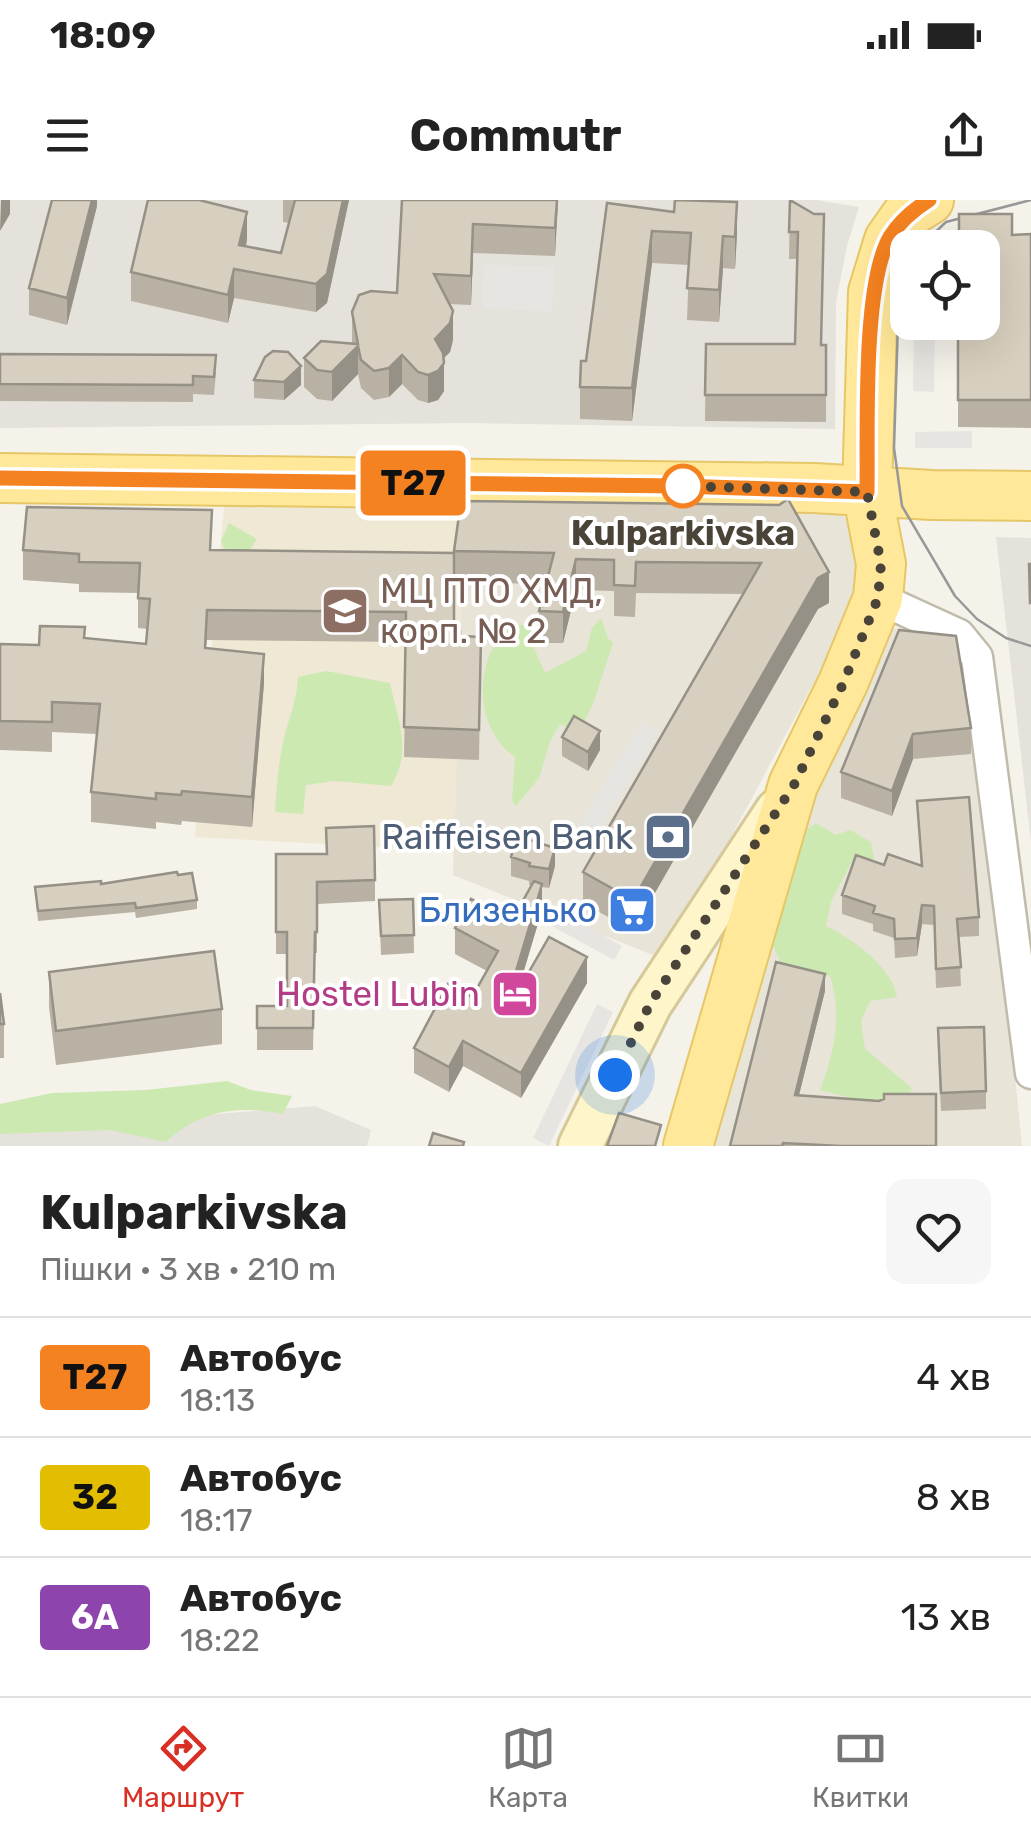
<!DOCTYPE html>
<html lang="uk">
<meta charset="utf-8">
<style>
:root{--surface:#fff;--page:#f6f6f6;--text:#222;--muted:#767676;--line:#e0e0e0;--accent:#d93025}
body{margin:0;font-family:Rubik,sans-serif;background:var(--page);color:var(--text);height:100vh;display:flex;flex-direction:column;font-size:38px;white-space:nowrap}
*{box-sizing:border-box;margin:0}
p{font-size:32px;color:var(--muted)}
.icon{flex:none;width:55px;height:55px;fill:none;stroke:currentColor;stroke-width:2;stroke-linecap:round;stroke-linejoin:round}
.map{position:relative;height:946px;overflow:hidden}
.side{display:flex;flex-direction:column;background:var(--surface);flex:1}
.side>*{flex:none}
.badge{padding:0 20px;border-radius:8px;font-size:35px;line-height:65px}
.fabs{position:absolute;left:890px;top:30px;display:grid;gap:20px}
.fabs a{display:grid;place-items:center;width:110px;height:110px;border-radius:20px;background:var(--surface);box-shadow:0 10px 40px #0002;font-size:50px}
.you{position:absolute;width:50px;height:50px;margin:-25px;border:8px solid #fff;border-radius:50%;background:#1a73e8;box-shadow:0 0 0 15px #1a73e833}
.map>.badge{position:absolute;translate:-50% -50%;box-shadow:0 0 0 5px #fff}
.round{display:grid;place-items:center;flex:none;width:105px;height:105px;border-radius:20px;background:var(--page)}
.overview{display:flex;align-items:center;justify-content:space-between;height:170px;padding:0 40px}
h1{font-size:48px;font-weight:700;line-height:75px}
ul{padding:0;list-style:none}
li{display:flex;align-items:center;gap:30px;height:120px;padding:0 40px;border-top:2px solid var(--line)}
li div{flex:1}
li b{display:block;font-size:38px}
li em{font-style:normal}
li .badge{min-width:110px;font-weight:700;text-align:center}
.status{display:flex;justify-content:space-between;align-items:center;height:70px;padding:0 50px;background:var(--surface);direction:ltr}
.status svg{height:28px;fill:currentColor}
header{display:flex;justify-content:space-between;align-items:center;height:130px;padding:0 40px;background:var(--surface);font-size:45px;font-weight:700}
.dock{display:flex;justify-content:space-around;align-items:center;height:140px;border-top:2px solid var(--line);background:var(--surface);font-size:28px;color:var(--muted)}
.dock a{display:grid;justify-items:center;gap:5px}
.dock .active{color:var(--accent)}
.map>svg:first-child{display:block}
</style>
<div class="status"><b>18:09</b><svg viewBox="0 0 49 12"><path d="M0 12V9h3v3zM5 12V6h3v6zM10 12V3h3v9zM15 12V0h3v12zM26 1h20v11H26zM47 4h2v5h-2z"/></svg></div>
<header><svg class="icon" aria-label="menu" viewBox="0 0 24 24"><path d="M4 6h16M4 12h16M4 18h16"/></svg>Commutr<svg class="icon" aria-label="share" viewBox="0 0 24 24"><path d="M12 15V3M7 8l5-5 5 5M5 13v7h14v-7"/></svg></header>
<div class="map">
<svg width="1031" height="946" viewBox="0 0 1031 946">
<rect width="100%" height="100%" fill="#f5f2ea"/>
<path fill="#e9e4d8" d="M464,301L832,306L863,333L857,402L665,760L453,675Z
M900,428L961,447L973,457L1022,946H701L804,598L885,430Z"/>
<path fill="#e5e1db" d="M0,0H816L859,7L847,46L836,102L835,229L469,223L0,228Z
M996,337L1031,338V642Z
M315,906L371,930L367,946H0V932Z"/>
<path fill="#eee8d4" d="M225,297L464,301L454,651L195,637Z"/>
<path fill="#cde9b2" d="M229,323L257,339L247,355L231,368L221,341Z
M601,418L608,438L613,443L594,501L579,533L560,524L550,542L539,578L516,606L512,600L515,557C487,538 477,500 486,466C489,451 500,437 507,423L530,426L533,446L545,473L586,451L592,428Z
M326,471L390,483C398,522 413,549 391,586L334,581L306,585L303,614L275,612C277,583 279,551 288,524C293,507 297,495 298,477Z
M816,623L836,635L850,630L871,642L874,659L852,661L831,702L826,726C852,739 892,766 897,797L870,801L861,821L865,849L912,888L906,900L862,901L820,890C834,852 843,816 830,776L782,765L772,744L774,709L794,676L801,634Z
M227,881L251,890L292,896L283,914C239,905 200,910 166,942L110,930L0,934V904L52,893L146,890Z"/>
<path fill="#e6e5e1" d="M484,64L554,67L552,112L482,108Z
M914,122L935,123L934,192L913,191Z
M972,231V248H915V232Z
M642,521L659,532L595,636L578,626Z
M558,710L622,746L614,760L550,725Z
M597,804L613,812L549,946L533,938Z"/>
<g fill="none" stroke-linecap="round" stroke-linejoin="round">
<g stroke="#c1bbac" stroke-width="35">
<path id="minor" d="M878,398L959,435L977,457L1031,873"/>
</g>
<g stroke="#d5c899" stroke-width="48">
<path id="secondary" d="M580,946L650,804L777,611"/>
</g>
<g stroke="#e5c767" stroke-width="52">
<path id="primary" d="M0,278L814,288L932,295L1031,296
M688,946L793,585L843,483L878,398L881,364L867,291L873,92L889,40L908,13L929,0"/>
</g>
<use href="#minor" stroke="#fff" stroke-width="30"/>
<use href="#secondary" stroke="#fff5ca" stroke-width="42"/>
<use href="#primary" stroke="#ffe899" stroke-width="48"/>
<path stroke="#989898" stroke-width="2.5" d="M919,48L946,22L1031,0
M908,70L898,123L894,248L902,306L955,396L977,419L1006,438L1031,446"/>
</g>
<path fill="#b9b2a4" d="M97,0V6L67,125L29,115V88Z
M283,0H349L327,103L316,112L234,98L228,123L131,101V72L247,40L246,46L281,53L289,23L283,22Z
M402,0H558L555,56L473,53L471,105L449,104L453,140L450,152L443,158L444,191L438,200L428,203L418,200L402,184L389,197L374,200L361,188L358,174L332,201L317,199L304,187V158L352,144V112L397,93Z
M790,0L814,14L821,145H826V222L705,221L706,144H795L797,59H789Z
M607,3L737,34L735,69L723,68L719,122L687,120L689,65L652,63L632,221L580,219V187L586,161Z
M1031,34V228L958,227V122L1012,35Z
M0,154L216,172L214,195L193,194V202L0,201Z
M265,157L301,185L284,200L254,198V180Z
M461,301L779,305L829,403L818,409L633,731L583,703V672L743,394L636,393L635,417L614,416V391L576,390L563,443H539V411L546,384L454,382V431L460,436L481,437L479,560L404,557L406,442L207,440L206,448L264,483L252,627L182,621L181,625L156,622V629L91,622V592L97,534L52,532V552L0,550V444L39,445L85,438L146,444L147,429L138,428V393L79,392V384L23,380V350L454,353Z
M899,430L971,528V554L913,559L892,616L841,598V572Z
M562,537L600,550L588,571L562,556Z
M917,601L979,717V736L959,737L961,786L936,788L934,725L922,724L917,756L895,758L894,738L873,731V724L842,714V695L884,665H921Z
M276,654L375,680V701L317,704V753H315L313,850H257V806H287V754H276Z
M511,657L555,666L549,688L542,687V710L518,791L587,783L521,898L463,866L449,892L414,873V848L472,797L487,771L455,754V728L512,720L531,685H529V681L511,676Z
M178,675L197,700V709L136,718L135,712L38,721L35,687L101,684Z
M413,699L414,753L381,755L379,700Z
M49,772L222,809V844L56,865L49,807Z
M825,791L799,895L936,946H730Z
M0,793L4,824V858H0Z
M938,847L986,891V909L941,911Z"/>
<path fill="#969186" d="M1,0H10V14L0,31Z
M92,0H97V6L67,125V98Z
M343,0H349L327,103L316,112V84Z
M557,0H558L555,56V28Z
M737,2V34L735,69V37Z
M247,12V40L239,73V45Z
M473,24V53L471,105V76Z
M652,31V63L632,221V188Z
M723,36V68L719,122V90Z
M234,69V98L228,123V95Z
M453,111V140L450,152L435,167V139Z
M358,146V174L332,201V172Z
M402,155V184L389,197V168Z
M444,163V191L438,200L428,203V175Z
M301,166V185L284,200V182Z
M576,359V390L563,443V412Z
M829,372V403L818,409L633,731V700L818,378Z
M264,454V483L252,627V597Z
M600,531V550L588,571V552Z
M913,534V559L892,616V591Z
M555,648V666L549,688V669Z
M542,684V710L511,813V788Z
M922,705V724L917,756V738Z
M587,757V783L521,898V873Z
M825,774V791L795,911V895Z
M463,841V866L449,892V867Z"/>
<path fill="#d7cfbf" stroke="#969186" stroke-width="2.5" d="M52,0H92L67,98L29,88Z
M148,0H199L247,12L239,45L281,53L295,0H343L327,74L316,84L234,69L228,95L131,72Z
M402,0H557L555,28L473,24L471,76L434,74L453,111L450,123L435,139L443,153L444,163L438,171L428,175L418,172L402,155L389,168L374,171L361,160L358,146L332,172L317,170L304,158L321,141L358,144L352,112L359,95L371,91L397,93Z
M675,0L737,2L735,37L723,36L719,90L687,88L691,33L652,31L632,188L580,187L581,161H586L607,3L674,12Z
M790,0L814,14H824L821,145H826V195H705L706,144H795L798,32H789Z
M959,14H1012V35L1031,34V200H958V122H982V48H959Z
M273,151L288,152L301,166L284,182L254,180L265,157Z
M0,154L216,155L214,177L193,176V185L0,184Z
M788,299L829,372L818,378L633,700L583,672L761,363L636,362L635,386L614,385V360L576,359L563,412L539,411L554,353L454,351L461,301L779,305Z
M27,307L212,310L210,350L454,353V431H460V436L481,437L479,530L404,527L406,412L207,410L205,448L264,454L252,597L182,591L181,595L156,593V599L91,592L100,504L52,502V522L0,521V444L39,445L40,426L85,427L84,438L146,444L150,399L138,398L140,363L79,362V354L23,350Z
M1029,364H1031V403H1030Z
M899,430L956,436L971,528L913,534L892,591L841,572Z
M574,516L600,531L588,552L562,537Z
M969,597L979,717L957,719L961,767L936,769L934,706L922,705L917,738L895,739L894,719L873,713L875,706L842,695L856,655L884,665L888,654L922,666L917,601Z
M374,626L375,680L317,682V732H315L313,828H257V806H287V732H276V654H327L326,628Z
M517,636L555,648L549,669L529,666L530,663L511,657Z
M177,672L178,675L192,673L197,700L136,708L135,703L38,711L35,687L101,681V684Z
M534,681L542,684L511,788L518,791L549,737L587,757L521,873L463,841L449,867L414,848L448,784L472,797L498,751L455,728L471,699L512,720Z
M413,699L414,735L381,736L379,700Z
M214,751L222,809L56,831L49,772Z
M776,762L825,774L795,895L879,901L884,899V894H936V946H841L783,943L782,946H730Z
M0,793L4,824H0Z
M984,827L986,891L941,893L938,828Z
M619,913L661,925L655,946H607Z
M433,933L464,942L463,946H429Z"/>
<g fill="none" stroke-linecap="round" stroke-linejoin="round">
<g stroke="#fff" stroke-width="22">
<path id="line" d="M0,278L678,286L867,292C868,232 862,85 890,37C900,21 913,10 929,0"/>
</g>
<use href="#line" stroke="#f58220" stroke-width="15"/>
<path stroke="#494338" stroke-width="10" stroke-dasharray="0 18" d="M615,875L650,804L794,585L843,484L878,398L881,364L867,292L683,286"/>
</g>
<defs>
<g id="university-square" transform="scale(2.5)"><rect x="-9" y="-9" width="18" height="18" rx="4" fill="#8d6e63" stroke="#fff"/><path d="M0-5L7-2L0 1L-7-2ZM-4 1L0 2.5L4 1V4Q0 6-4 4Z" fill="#fff"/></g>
<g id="bank-square" transform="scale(2.5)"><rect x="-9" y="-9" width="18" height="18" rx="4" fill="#5c6f8a" stroke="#fff"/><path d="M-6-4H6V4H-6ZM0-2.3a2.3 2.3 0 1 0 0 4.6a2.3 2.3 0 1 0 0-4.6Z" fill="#fff"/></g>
<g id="supermarket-square" transform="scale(2.5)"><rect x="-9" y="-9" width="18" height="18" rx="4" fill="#3f7fe0" stroke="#fff"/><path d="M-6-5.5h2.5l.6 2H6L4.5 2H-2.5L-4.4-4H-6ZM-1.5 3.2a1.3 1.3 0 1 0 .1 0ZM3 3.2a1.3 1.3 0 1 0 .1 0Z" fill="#fff"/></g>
<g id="hotel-square" transform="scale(2.5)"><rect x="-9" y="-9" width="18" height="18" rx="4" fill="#d1479c" stroke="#fff"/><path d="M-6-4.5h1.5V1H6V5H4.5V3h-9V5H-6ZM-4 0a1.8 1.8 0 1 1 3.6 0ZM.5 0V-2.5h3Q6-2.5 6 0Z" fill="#fff"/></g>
</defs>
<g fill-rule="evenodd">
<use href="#university-square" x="345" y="411"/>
<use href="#bank-square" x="668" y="637"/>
<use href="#supermarket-square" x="632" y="710"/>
<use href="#hotel-square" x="515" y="794"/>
</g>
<circle fill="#fff" stroke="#f58220" stroke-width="5" cx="683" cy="286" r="20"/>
<g text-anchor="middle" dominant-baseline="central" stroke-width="8" stroke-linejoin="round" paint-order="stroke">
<g font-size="35" font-weight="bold" fill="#494338" stroke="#fff">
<text x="683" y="333">Kulparkivska</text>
</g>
<g font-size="35" fill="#785e54" stroke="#fff" text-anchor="start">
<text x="380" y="391">МЦ ПТО ХМД,<tspan x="380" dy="40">корп. № 2</tspan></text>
</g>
<g font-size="35" fill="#4e5e75" stroke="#fff" text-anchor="end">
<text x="633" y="637">Raiffeisen Bank</text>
</g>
<g font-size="35" fill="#366cbe" stroke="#fff" text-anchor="end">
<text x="597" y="710">Близенько</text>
</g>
<g font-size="35" fill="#b23c85" stroke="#fff" text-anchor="end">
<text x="480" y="794">Hostel Lubin</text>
</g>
</g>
</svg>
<div class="fabs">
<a><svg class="icon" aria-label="locate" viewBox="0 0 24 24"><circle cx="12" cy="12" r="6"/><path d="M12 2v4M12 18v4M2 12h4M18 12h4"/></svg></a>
</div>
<div class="you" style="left:615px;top:875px"></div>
<b class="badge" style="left:413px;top:283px;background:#f58220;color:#111">Т27</b>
</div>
<section class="side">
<div class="overview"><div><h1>Kulparkivska</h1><p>Пішки · 3 хв · 210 m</p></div><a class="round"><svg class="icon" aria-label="heart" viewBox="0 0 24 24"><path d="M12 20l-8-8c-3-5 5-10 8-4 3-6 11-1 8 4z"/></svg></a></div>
<ul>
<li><span class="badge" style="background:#f58220;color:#111">Т27</span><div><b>Автобус</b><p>18:13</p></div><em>4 хв</em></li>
<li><span class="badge" style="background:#e3bd00;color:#111">32</span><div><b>Автобус</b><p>18:17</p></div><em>8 хв</em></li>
<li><span class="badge" style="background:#8e44ad;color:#fff">6А</span><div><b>Автобус</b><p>18:22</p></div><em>13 хв</em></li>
</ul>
</section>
<nav class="dock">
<a class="active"><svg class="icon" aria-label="directions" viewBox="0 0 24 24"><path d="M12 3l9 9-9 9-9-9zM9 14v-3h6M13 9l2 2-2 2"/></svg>Маршрут</a>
<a><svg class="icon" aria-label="map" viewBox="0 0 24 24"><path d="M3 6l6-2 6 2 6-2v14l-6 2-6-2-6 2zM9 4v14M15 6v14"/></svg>Карта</a>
<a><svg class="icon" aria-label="tickets" viewBox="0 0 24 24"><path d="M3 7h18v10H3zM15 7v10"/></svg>Квитки</a>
</nav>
